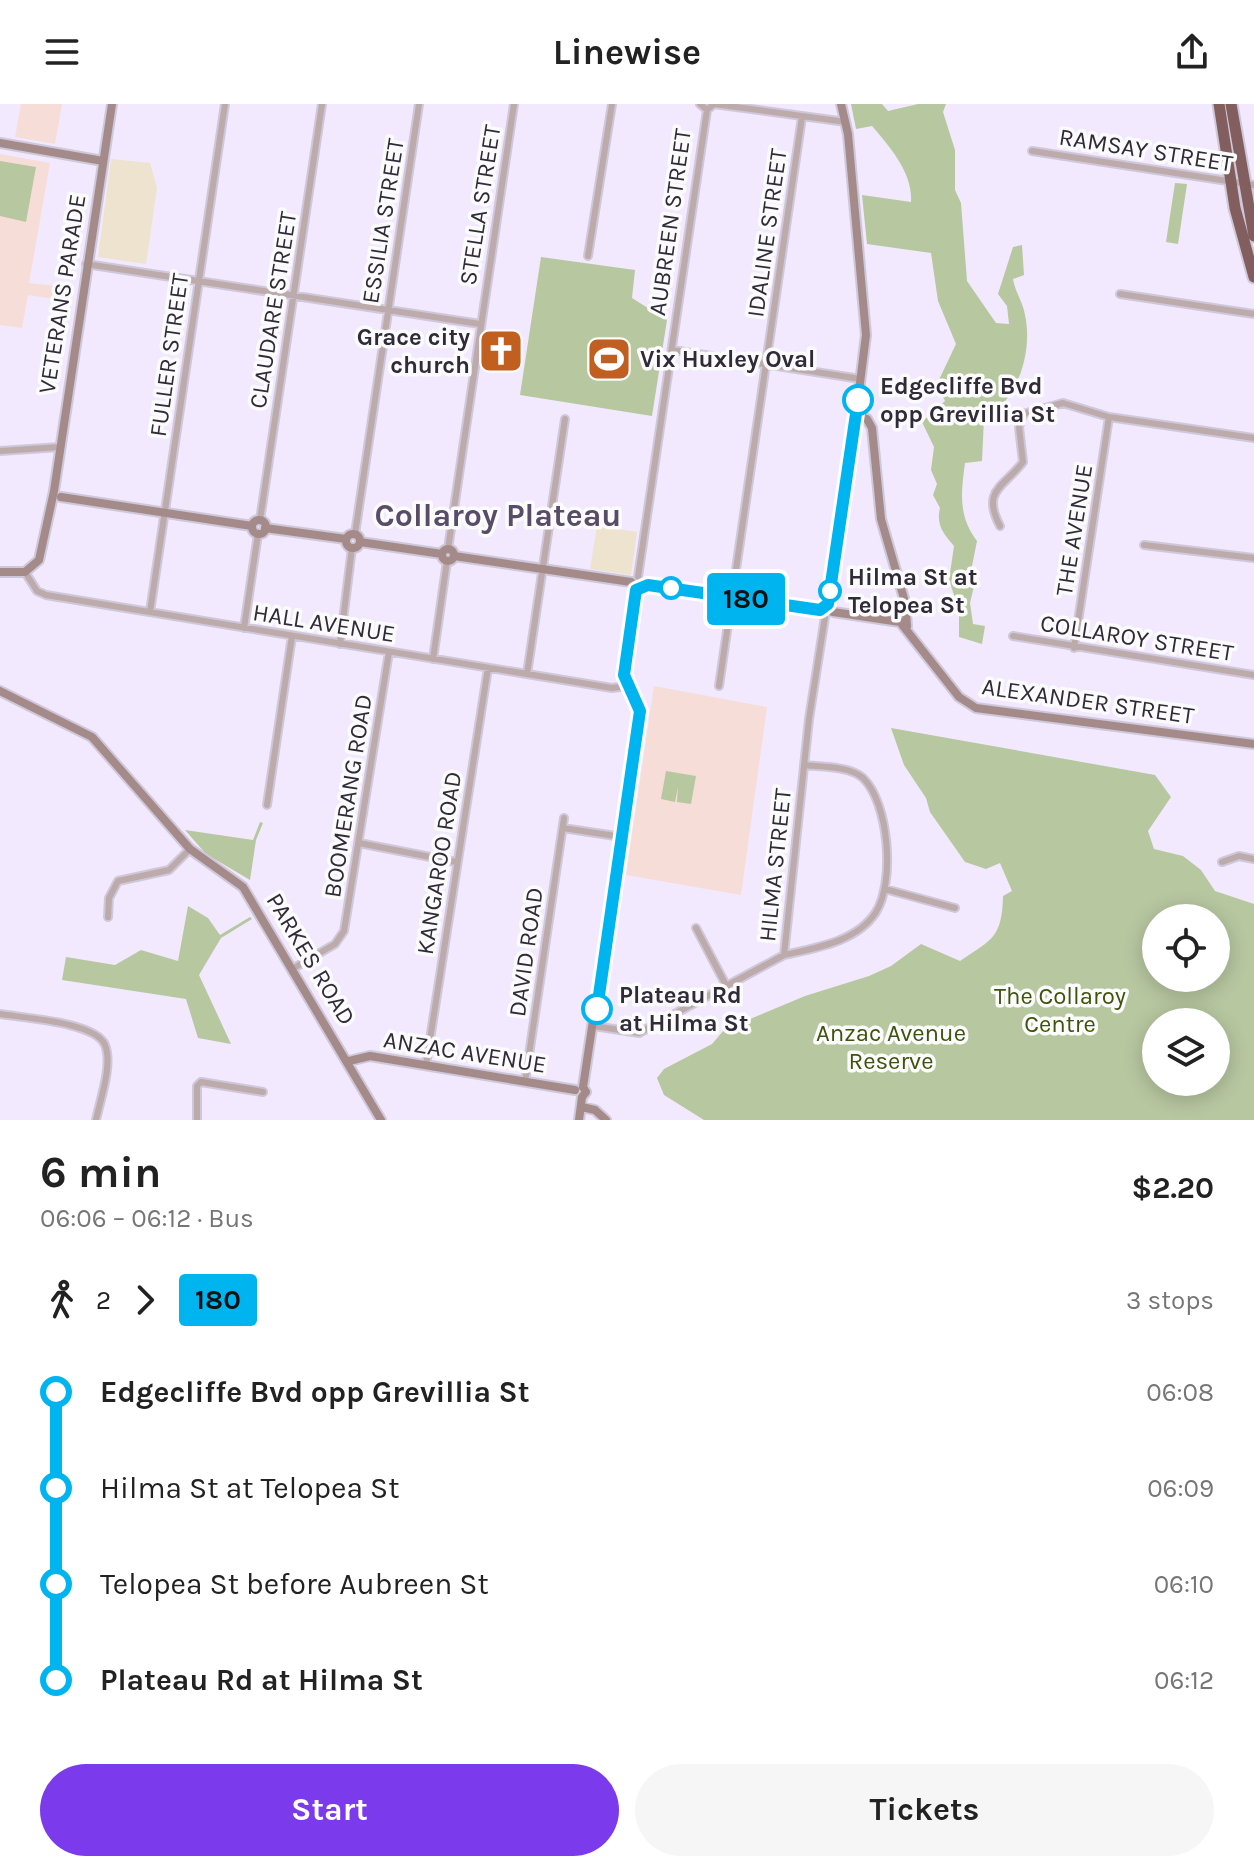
<!DOCTYPE html>
<meta charset="utf-8">
<style>
:root{--surface:#fff;--page:#f6f6f6;--text:#222;--muted:#767676;--accent:#7c3aed}
body{margin:0;font-family:Karla,sans-serif;background:var(--page);color:var(--text);height:100vh;display:flex;flex-direction:column;font-size:30px;white-space:nowrap}
*{box-sizing:border-box;margin:0}
p{font-size:26px;color:var(--muted)}
.icon{flex:none;width:44px;height:44px;fill:none;stroke:currentColor;stroke-width:2;stroke-linecap:round;stroke-linejoin:round}
.map{position:relative;height:1016px;overflow:hidden}
.drawer{display:flex;flex-direction:column;background:var(--surface);flex:1}
.drawer>*{flex:none}
.badge{padding:0 16px;border-radius:6px;font-size:28px;line-height:52px}
.fabs{position:absolute;left:1142px;top:800px;display:grid;gap:16px}
.fabs a{display:grid;place-items:center;width:88px;height:88px;border-radius:50%;background:var(--surface);box-shadow:0 4px 20px #0003;font-size:40px}
.map>.badge{position:absolute;translate:-50% -50%;box-shadow:0 0 0 4px #fff}
.legs{display:flex;align-items:center;gap:12px;height:88px;padding:0 40px;font-size:26px}
.legs p{margin-inline-start:auto}
.overview{display:flex;align-items:center;justify-content:space-between;height:136px;padding:0 40px}
h1{font-size:44px;font-weight:700;line-height:60px}
.button{display:flex;gap:16px;margin-top:auto;padding:16px 40px}
.button a{flex:1;height:92px;border-radius:48px;background:var(--accent);color:#fff;font-size:32px;font-weight:700;line-height:92px;text-align:center}
.button a+a{background:var(--page);color:var(--text)}
ul{padding:0 40px;list-style:none}
li{display:flex;align-items:center;gap:28px;height:96px;font-size:30px}
li i{display:grid;place-items:center;width:12px;height:100%;margin:0 10px;background:currentColor}
li i::after{content:'';width:20px;height:20px;margin:-10px;border:6px solid;border-radius:50%;background:var(--surface)}
li p{margin-inline-start:auto}
li:first-child i{background:linear-gradient(#0000 50%,currentColor 0)}
li:last-child i{background:linear-gradient(currentColor 50%,#0000 0)}
header{display:flex;justify-content:space-between;align-items:center;height:104px;padding:0 40px;background:var(--surface);font-size:36px;font-weight:700}
.map>svg:first-child{display:block}
</style>
<header><svg class="icon" aria-label="menu" viewBox="0 0 24 24"><path d="M4 6h16M4 12h16M4 18h16"/></svg>Linewise<svg class="icon" aria-label="share" viewBox="0 0 24 24"><path d="M12 15V3M7 8l5-5 5 5M5 13v7h14v-7"/></svg></header>
<div class="map">
<svg width="1254" height="1016" viewBox="0 0 1254 1016">
<rect width="100%" height="100%" fill="#f2e9fe"/>
<path fill="#ede3ce" d="M111,55L150,59L157,84L146,160L98,153Z
M597,422L637,428L631,471L590,465Z"/>
<path fill="#f7ddd8" d="M21,0H62L55,40L15,33Z
M0,50L50,59L29,179L73,184L70,202L67,197L28,191L22,224L0,221Z
M654,582L767,603L741,791L626,771Z"/>
<path fill="#b7c7a0" fill-rule="evenodd" d="M851,0H882L888,7L918,0H946L943,8L955,46V86L961,99L967,177L996,219L1009,220L1007,202L998,190L1013,143L1022,141L1024,171L1013,175C1015,188 1023,198 1025,211C1033,247 1018,298 984,314L982,357L965,359C961,389 958,412 977,437L971,467L975,478L970,499L973,520L985,522L982,540L959,533V506L949,476L954,442C943,429 936,421 940,404L933,391L937,380L931,366L934,343L922,318L945,297L937,280L956,240L938,197L931,149L867,140L862,91L911,98C913,69 890,43 872,22L856,25Z
M0,57L36,63L26,118L0,112Z
M1175,79L1187,80L1178,140L1166,138Z
M541,153L635,166L632,194L667,216L652,312L520,291Z
M891,624L1155,671L1171,693L1148,727L1154,745L1183,752L1201,766L1215,787L1254,800V1016H704L664,991L657,974L664,965L712,940L724,926L805,892L869,872L891,862L921,840L960,857C993,835 1002,833 1003,792L1012,787L1000,759L986,765L965,758L930,708L926,694L904,661ZM1156,814H1216V874H1156ZM1156,918H1216V978H1156Z
M666,667L696,672L691,700L677,698L678,683L675,698L661,695Z
M260,718L263,719L256,736L250,776L206,750L185,726L253,736Z
M188,802L208,814L220,831L250,813L252,815L221,834L199,871L231,940L198,934L186,895L62,876L66,853L115,861L141,846L178,857Z"/>
<g fill="none" stroke-linecap="round" stroke-linejoin="round">
<g stroke="#cfc7da" stroke-width="10">
<path id="street" d="M700,0L707,6L714,0L846,18
M1032,47L1254,81
M588,152L612,0
M86,160L480,220
M1120,190L1254,210
M672,246L861,275
M0,347L60,343
M260,416L322,0
M1000,422C981,386 1004,383 1023,358L1019,323L1023,310L1063,299L1109,313L1254,334
M355,430L419,0
M1144,441L1254,454
M448,445L514,0
M25,468L37,487L46,491L612,584L628,582
M638,473L707,6
M828,500L856,311
M150,508L225,0
M244,524L258,430
M1013,532L1254,571
M340,540L352,444
M1074,544L1109,313
M433,555L447,457
M527,570L565,315
M719,582L802,13
M267,701L292,532
M563,724L622,733
M359,739L456,758
M1222,758L1239,752L1254,755
M885,785L955,804
M108,813L109,794L118,777L169,766L190,745
M696,824L727,883
M784,851C815,844 857,838 876,808C895,778 889,699 863,674C850,662 821,663 804,661
M294,864L335,840L344,827L389,548
M0,910C23,914 96,918 105,941C113,961 100,996 96,1016
M594,922L639,929L784,851L809,615L825,513
M426,961L488,564
M525,978L564,714
M197,1016V982L201,978L263,988"/>
</g>
<g stroke="#cfc7da" stroke-width="12">
<path id="secondary" d="M841,0L848,30L866,231L856,311L867,315L872,324L881,415L905,498L907,522
M0,39L103,57
M54,387L112,0
M61,393L252,422
M252 423a7 7 0 1 1 14 0a7 7 0 1 1-14 0Z
M265,424L346,435
M346 437a7 7 0 1 1 14 0a7 7 0 1 1-14 0Z
M360,438L442,450
M442 451a6 6 0 1 1 12 0a6 6 0 1 1-12 0Z
M454,452L631,478
M0,468H25L39,456L54,387
M644,481L820,506
M833,508L900,518L959,593L976,604L1254,640
M0,587L92,633L190,745L243,783L381,1016
M349,957L370,952L575,986
M583,983L639,612V597L624,571L636,486
M582,1003L595,1006L606,1016
M579,1016L582,993L586,988L583,983"/>
</g>
<g stroke="#cfc7da" stroke-width="15">
<path id="highway" d="M1219,0L1235,104L1254,173
M1231,0L1254,132"/>
</g>
<use href="#street" stroke="#bdaaab" stroke-width="6"/>
<use href="#secondary" stroke="#a58a8a" stroke-width="8"/>
<use href="#highway" stroke="#835e5f" stroke-width="11"/>
</g>
<g fill="none" stroke-linecap="round" stroke-linejoin="round">
<g stroke="#fff" stroke-width="18">
<path id="line-1" d="M597,905L640,607L624,571L636,486L648,481L820,506L828,500L858,296"/>
</g>
<use href="#line-1" stroke="#00b5ef" stroke-width="12"/>
</g>
<defs>
<g id="church-square" transform="scale(2.3)"><rect x="-9" y="-9" width="18" height="18" rx="4" fill="#c05f20" stroke="#fbfbfb"/><path d="M-1.2-6h2.4v3.5h3.3v2.4h-3.3V6h-2.4V-.1h-3.3v-2.4h3.3Z" fill="#fff"/></g>
<g id="stadium-square" transform="scale(2.3)"><rect x="-9" y="-9" width="18" height="18" rx="4" fill="#c05f20" stroke="#fbfbfb"/><path d="M0-5a6.5 5 0 1 0 0 10a6.5 5 0 1 0 0-10ZM-3.5-1.8h7v3.6h-7Z" fill="#fff"/></g>
</defs>
<g fill-rule="evenodd">
<use href="#church-square" x="501" y="247"/>
<use href="#stadium-square" x="609" y="255"/>
</g>
<g fill="#fff" stroke="#00b5ef" stroke-width="4">
<circle cx="858" cy="296" r="14"/>
<circle cx="671" cy="484" r="10"/>
<circle cx="830" cy="487" r="10"/>
<circle cx="597" cy="905" r="14"/>
</g>
<g text-anchor="middle" dominant-baseline="central" stroke-width="7" stroke-linejoin="round" paint-order="stroke">
<g font-size="24" fill="#302b38" stroke="#fbfbfb">
<text transform="translate(1146 46) rotate(9)">RAMSAY STREET</text>
<text transform="translate(480 101) rotate(-81)">STELLA STREET</text>
<text transform="translate(383 117) rotate(-81)">ESSILIA STREET</text>
<text transform="translate(670 118) rotate(-82)">AUBREEN STREET</text>
<text transform="translate(767 129) rotate(-82)">IDALINE STREET</text>
<text transform="translate(62 190) rotate(-81)">VETERANS PARADE</text>
<text transform="translate(273 206) rotate(-81)">CLAUDARE STREET</text>
<text transform="translate(169 251) rotate(-82)">FULLER STREET</text>
<text transform="translate(1074 426) rotate(-81)">THE AVENUE</text>
<text transform="translate(324 519) rotate(9)">HALL AVENUE</text>
<text transform="translate(1137 534) rotate(9)">COLLAROY STREET</text>
<text transform="translate(1088 597) rotate(8)">ALEXANDER STREET</text>
<text transform="translate(348 692) rotate(-81)">BOOMERANG ROAD</text>
<text transform="translate(439 759) rotate(-81)">KANGAROO ROAD</text>
<text transform="translate(775 761) rotate(-84)">HILMA STREET</text>
<text transform="translate(526 848) rotate(-82)">DAVID ROAD</text>
<text transform="translate(311 855) rotate(59)">PARKES ROAD</text>
<text transform="translate(465 948) rotate(9)">ANZAC AVENUE</text>
</g>
<g font-size="24" font-weight="bold" fill="#302b38" stroke="#fbfbfb" text-anchor="end">
<text x="470" y="233">Grace city<tspan x="470" dy="28">church</tspan></text>
<text x="640" y="255" text-anchor="start">Vix Huxley Oval</text>
</g>
<g font-size="24" font-weight="bold" fill="#302b38" stroke="#fbfbfb" text-anchor="start">
<text x="880" y="282">Edgecliffe Bvd<tspan x="880" dy="28">opp Grevillia St</tspan></text>
<text x="848" y="473">Hilma St at<tspan x="848" dy="28">Telopea St</tspan></text>
<text x="619" y="891">Plateau Rd<tspan x="619" dy="28">at Hilma St</tspan></text>
</g>
<g font-size="24" fill="#3e530d" stroke="#fbfbfb">
<text x="1060" y="892">The Collaroy<tspan x="1060" dy="28">Centre</tspan></text>
<text x="891" y="929">Anzac Avenue<tspan x="891" dy="28">Reserve</tspan></text>
</g>
<g font-size="32" font-weight="bold" fill="#584c69" stroke="#fbfbfb">
<text x="498" y="411">Collaroy Plateau</text>
</g>
</g>
</svg>
<div class="fabs">
<a><svg class="icon" aria-label="locate" viewBox="0 0 24 24"><circle cx="12" cy="12" r="6"/><path d="M12 2v4M12 18v4M2 12h4M18 12h4"/></svg></a>
<a><svg class="icon" aria-label="layers" viewBox="0 0 24 24"><path d="M12 4l9 5-9 5-9-5zM3 14l9 5 9-5"/></svg></a>
</div>
<b class="badge" style="left:746px;top:495px;background:#00b5ef;color:#111">180</b>
</div>
<section class="drawer">
<div class="overview"><div><h1>6 min</h1><p>06:06 – 06:12 · Bus</p></div><b>$2.20</b></div>
<div class="legs"><svg class="icon" aria-label="walk" viewBox="0 0 24 24"><circle cx="13" cy="4" r="2"/><path d="M13 8l-2 6 4 7M11 14l-3 7M7 12l3-4h3l4 4"/></svg>2<svg class="icon" aria-label="forward" viewBox="0 0 24 24"><path d="M9 5l7 7-7 7"/></svg><b class="badge" style="background:#00b5ef;color:#111">180</b><p>3 stops</p></div>
<ul>
<li><i style="color:#00b5ef"></i><b>Edgecliffe Bvd opp Grevillia St</b><p>06:08</p></li>
<li><i style="color:#00b5ef"></i><span>Hilma St at Telopea St</span><p>06:09</p></li>
<li><i style="color:#00b5ef"></i><span>Telopea St before Aubreen St</span><p>06:10</p></li>
<li><i style="color:#00b5ef"></i><b>Plateau Rd at Hilma St</b><p>06:12</p></li>
</ul>
<div class="button"><a>Start</a><a>Tickets</a></div>
</section>
